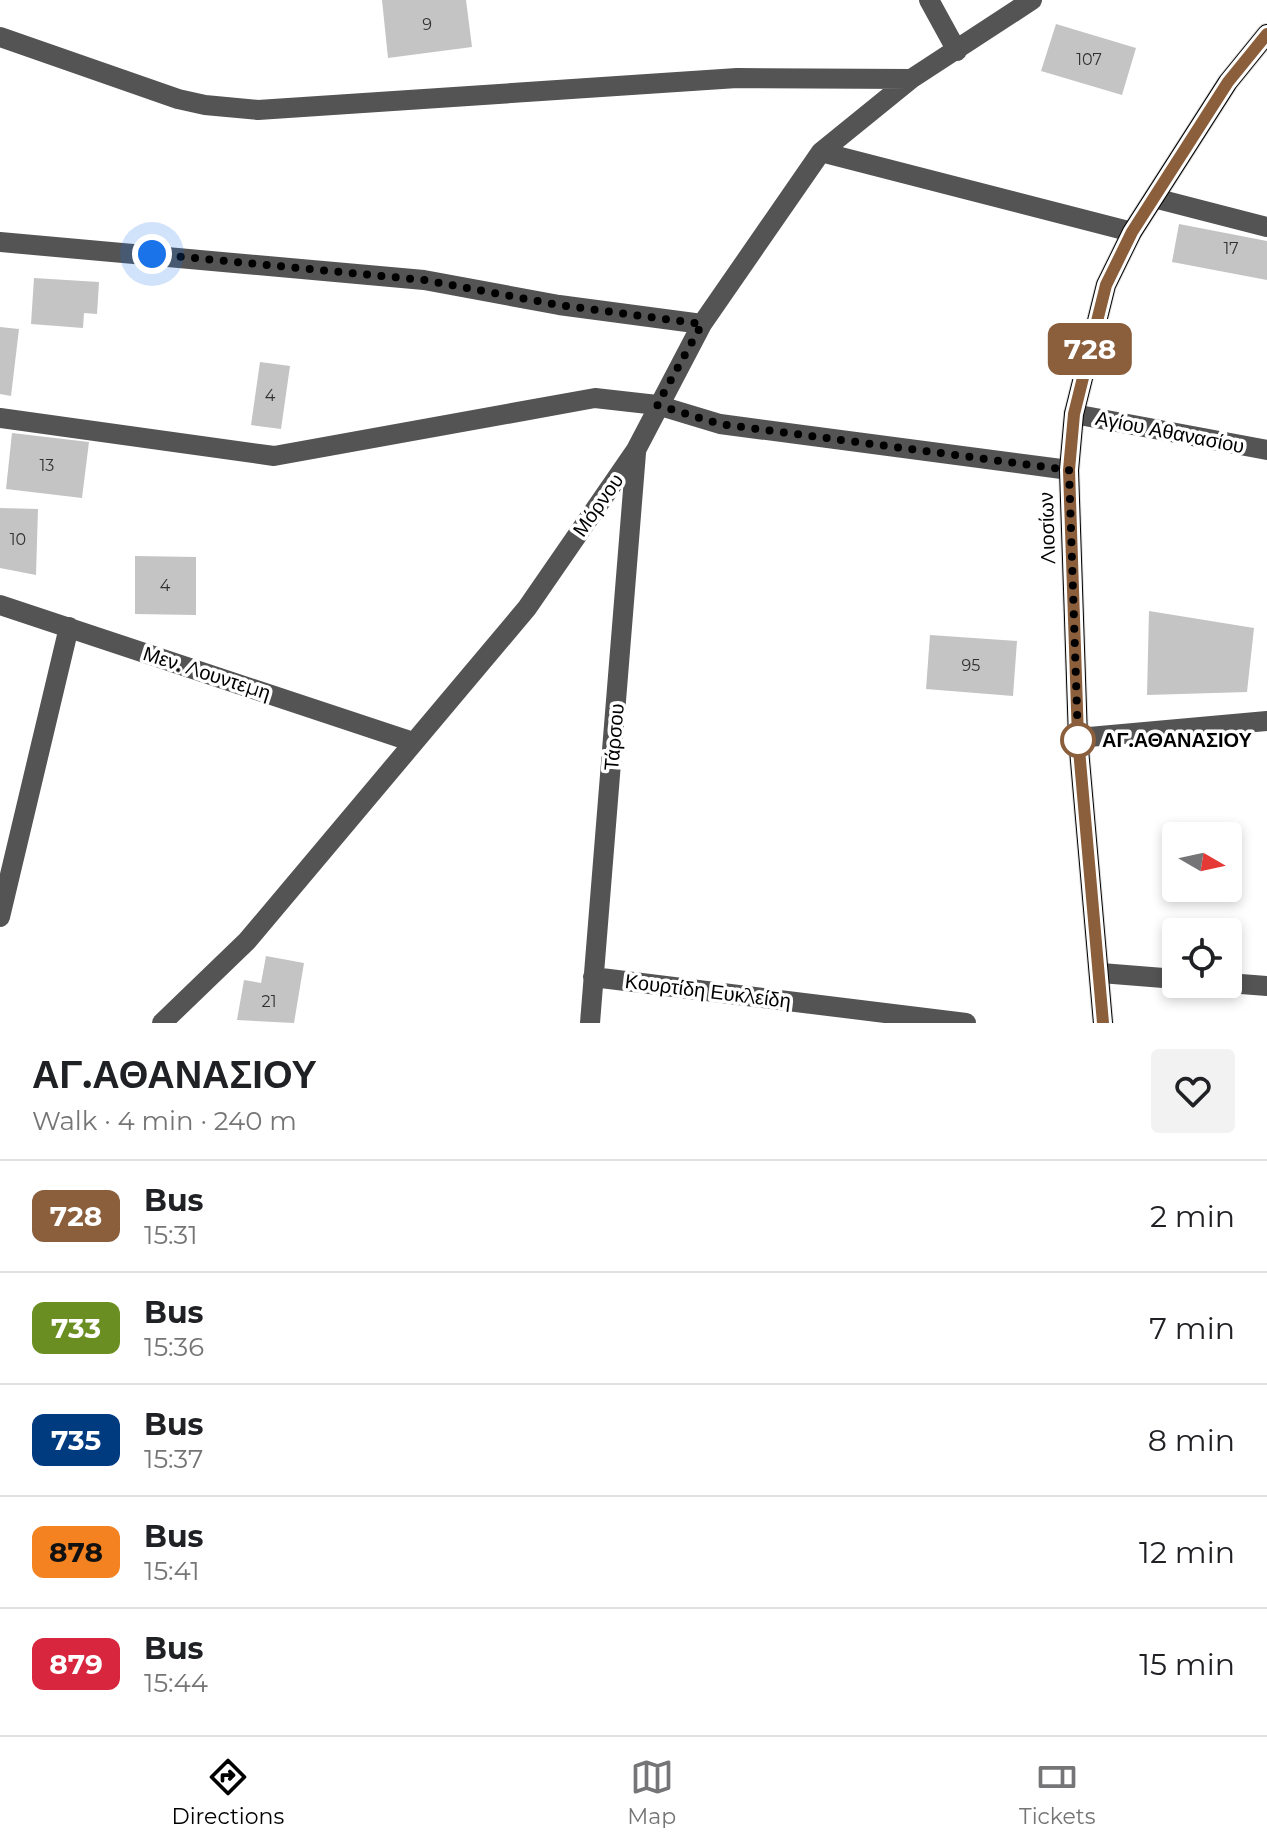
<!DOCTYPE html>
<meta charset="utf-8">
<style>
:root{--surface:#fff;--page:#f2f2f2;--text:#202124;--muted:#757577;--line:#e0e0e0;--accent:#000}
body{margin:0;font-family:Montserrat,sans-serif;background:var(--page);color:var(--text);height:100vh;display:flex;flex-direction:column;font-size:30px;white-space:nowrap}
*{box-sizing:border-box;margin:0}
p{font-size:26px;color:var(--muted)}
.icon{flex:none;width:44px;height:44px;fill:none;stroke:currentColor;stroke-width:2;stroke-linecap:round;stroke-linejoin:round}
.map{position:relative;height:1023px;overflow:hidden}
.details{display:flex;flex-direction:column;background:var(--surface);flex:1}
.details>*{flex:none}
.badge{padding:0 16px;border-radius:12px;font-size:28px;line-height:52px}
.needle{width:52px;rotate:99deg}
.controls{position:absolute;left:1162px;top:822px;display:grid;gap:16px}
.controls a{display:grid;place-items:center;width:80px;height:80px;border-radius:8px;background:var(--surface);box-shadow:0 4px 12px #0003;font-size:40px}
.you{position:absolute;width:40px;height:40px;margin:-20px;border:6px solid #fff;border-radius:50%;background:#1a73e8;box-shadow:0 0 0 12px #1a73e833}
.map>.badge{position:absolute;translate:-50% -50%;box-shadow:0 0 0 4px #fff}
.round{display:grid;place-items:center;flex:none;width:84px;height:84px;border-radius:8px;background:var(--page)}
.overview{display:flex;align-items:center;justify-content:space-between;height:136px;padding:0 32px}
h1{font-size:38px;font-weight:700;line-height:60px}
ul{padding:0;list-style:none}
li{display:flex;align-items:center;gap:24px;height:112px;padding:0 32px;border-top:2px solid var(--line)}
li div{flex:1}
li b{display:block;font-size:30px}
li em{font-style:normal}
li .badge{min-width:88px;font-weight:700;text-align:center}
.tab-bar{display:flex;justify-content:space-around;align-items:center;height:112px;border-top:2px solid var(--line);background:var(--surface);font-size:22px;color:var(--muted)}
.tab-bar a{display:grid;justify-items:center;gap:4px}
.tab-bar .active{color:var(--accent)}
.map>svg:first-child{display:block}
</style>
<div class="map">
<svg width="1267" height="1023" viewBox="0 0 1267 1023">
<rect width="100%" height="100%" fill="#fff"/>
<path fill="#c4c4c4" d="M382,0H466L472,47L388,58Z
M1056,24L1136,48L1122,95L1041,71Z
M1179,224L1267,241V280L1172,262Z
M34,278L99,282L97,314L84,313L83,328L31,324Z
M0,327L19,329L11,396L0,394Z
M260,362L290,366L281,429L251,425Z
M12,433L89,442L82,498L6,489Z
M0,508L38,509L36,575L0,568Z
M135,556L196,557V615L135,614Z
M1149,611L1254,628L1247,692L1147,695Z
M930,635L1017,641L1013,696L926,689Z
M266,956L304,963L294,1023L237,1020L244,980L261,983Z"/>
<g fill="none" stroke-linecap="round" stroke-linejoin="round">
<g stroke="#dbdbdb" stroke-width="22">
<path id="major" d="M1103,1023L1078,738L1069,470L1074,414L1106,285L1132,232L1228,82L1267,34"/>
</g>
<path stroke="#545454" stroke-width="20" d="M929,0L957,51
M0,37L178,99L205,105L258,110L737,78L911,79
M821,152L1132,232
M1154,198L1267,227
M0,242L424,280L559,305L702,324
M1074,414L1267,450
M0,418L274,456L595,398L657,405L720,424L1069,470
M0,605L413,742
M1078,738L1267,721
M0,917L69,627
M1101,973L1176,979
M593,977L966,1023
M1228,983L1267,986
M162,1023L247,941L527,608L636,450L702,324L821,152L911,79L1032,0
M590,1023L636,453"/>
<use href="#major" stroke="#000" stroke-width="20"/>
</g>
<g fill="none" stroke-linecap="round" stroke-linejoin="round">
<g stroke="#fff" stroke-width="18">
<path id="line" d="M1103,1023L1078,738L1069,470L1074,414L1106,285L1132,232L1228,82L1267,34"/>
</g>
<use href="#line" stroke="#8b5e3c" stroke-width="12"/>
<path stroke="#000" stroke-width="8" stroke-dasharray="0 14.4" d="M152,254L424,280L559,305L702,324L657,405L720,424L1069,470L1078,740"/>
</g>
<circle fill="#fff" stroke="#8b5e3c" stroke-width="4" cx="1078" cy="740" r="16"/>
<g text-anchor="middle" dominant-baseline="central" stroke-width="7" stroke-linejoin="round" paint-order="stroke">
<g font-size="16" fill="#313131">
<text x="427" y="24">9</text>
<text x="1089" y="59">107</text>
<text x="1231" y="248">17</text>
<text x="270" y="395">4</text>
<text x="47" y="465">13</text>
<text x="18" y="539">10</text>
<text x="165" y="585">4</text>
<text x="971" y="665">95</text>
<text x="269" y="1001">21</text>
</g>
<g font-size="20" fill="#000" stroke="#fff">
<text transform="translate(1170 432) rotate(11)">Αγίου Αθανασίου</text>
<text transform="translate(598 505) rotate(-55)">Μόρνου</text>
<text transform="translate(1047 528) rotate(-92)">Λιοσίων</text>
<text transform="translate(207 673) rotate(18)">Μεν. Λουντεμη</text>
<text transform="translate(614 737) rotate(-85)">Τάρσου</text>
<text transform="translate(708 991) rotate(7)">Κουρτίδη Ευκλείδη</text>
</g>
<g font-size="20" font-weight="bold" fill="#000" stroke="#fff" text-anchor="start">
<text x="1102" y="740">ΑΓ.ΑΘΑΝΑΣΙΟΥ</text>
</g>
</g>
</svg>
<div class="controls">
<a><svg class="needle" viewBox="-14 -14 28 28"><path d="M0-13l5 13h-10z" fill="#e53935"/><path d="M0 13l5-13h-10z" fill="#757577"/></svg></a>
<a><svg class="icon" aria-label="locate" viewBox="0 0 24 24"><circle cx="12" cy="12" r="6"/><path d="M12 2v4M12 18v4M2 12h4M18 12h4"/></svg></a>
</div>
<div class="you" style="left:152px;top:254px"></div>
<b class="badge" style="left:1090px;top:349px;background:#8b5e3c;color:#fff">728</b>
</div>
<section class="details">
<div class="overview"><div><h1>ΑΓ.ΑΘΑΝΑΣΙΟΥ</h1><p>Walk · 4 min · 240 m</p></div><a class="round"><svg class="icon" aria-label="heart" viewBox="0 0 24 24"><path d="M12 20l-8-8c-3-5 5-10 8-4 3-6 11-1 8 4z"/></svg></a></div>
<ul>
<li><span class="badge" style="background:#8b5e3c;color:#fff">728</span><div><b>Bus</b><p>15:31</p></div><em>2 min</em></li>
<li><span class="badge" style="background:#6b8e23;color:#fff">733</span><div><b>Bus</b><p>15:36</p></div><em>7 min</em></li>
<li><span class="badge" style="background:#003b80;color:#fff">735</span><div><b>Bus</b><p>15:37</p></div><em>8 min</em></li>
<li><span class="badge" style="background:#f58220;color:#111">878</span><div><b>Bus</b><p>15:41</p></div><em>12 min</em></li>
<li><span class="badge" style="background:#d7263d;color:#fff">879</span><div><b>Bus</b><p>15:44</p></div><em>15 min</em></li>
</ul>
</section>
<nav class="tab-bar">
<a class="active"><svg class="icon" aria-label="directions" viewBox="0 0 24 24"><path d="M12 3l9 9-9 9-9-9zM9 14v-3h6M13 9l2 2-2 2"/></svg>Directions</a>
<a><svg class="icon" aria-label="map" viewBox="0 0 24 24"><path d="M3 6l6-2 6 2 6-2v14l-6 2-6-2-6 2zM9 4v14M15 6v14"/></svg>Map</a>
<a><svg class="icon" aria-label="tickets" viewBox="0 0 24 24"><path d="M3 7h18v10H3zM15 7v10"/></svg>Tickets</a>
</nav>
